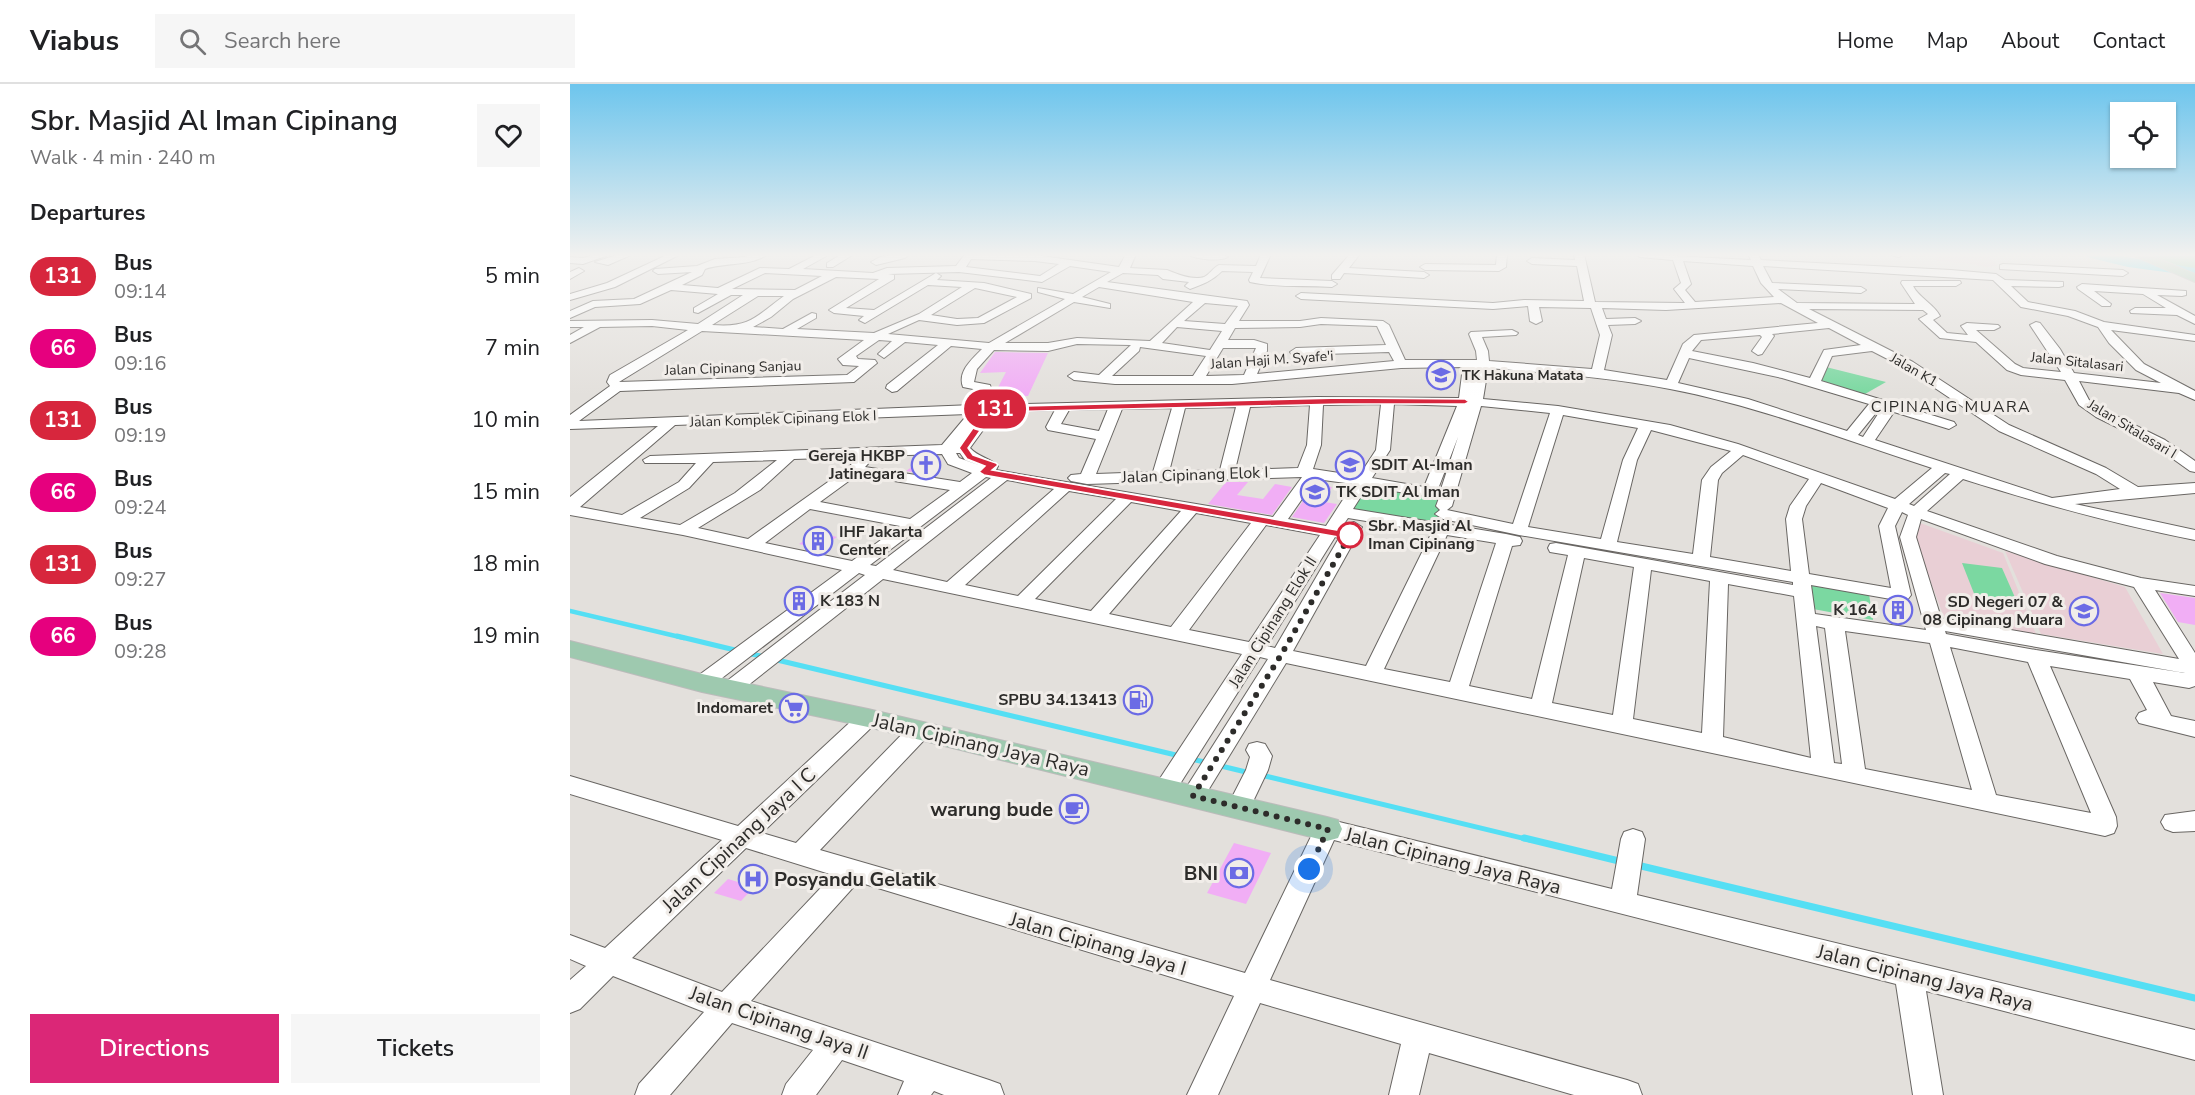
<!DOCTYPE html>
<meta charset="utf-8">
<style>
:root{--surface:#fff;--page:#f6f6f6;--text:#202124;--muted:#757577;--line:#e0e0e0;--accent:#db2777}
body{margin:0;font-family:"Nunito Sans",sans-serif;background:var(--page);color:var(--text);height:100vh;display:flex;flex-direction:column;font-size:22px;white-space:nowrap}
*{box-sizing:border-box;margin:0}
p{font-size:20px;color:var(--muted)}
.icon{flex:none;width:33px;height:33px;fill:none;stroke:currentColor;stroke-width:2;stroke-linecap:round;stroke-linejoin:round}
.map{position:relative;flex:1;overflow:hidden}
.panel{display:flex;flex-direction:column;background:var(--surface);width:570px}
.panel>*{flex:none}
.badge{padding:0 12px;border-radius:20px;font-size:21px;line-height:39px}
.buttons{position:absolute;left:1540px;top:18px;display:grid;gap:12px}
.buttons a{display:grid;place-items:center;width:66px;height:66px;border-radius:0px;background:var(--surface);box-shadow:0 2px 4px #0004;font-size:30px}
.you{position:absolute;width:30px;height:30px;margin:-15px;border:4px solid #fff;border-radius:50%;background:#1a73e8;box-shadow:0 0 0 9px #1a73e833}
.map>.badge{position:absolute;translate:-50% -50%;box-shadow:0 0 0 3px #fff}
h2{padding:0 30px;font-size:22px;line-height:54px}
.round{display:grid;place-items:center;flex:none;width:63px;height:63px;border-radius:0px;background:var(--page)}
.headline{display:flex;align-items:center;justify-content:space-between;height:102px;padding:0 30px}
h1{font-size:28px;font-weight:600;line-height:45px}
.cta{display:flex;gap:12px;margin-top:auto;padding:12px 30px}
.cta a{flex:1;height:69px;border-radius:0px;background:var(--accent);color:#fff;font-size:24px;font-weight:600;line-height:69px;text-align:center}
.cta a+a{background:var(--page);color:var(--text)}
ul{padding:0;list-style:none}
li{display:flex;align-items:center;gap:18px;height:72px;padding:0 30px}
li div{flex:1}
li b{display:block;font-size:22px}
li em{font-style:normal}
li .badge{min-width:66px;font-weight:700;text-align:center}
header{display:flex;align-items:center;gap:36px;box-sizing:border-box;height:84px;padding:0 30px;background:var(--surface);border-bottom:2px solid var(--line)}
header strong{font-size:28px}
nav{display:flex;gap:33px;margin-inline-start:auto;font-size:21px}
.search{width:420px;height:54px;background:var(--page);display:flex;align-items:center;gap:15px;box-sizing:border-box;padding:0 21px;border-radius:0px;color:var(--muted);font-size:22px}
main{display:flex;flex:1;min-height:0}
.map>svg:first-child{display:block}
</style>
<header>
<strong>Viabus</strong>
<div class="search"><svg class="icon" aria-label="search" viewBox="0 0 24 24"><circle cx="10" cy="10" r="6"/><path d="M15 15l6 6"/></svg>Search here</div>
<nav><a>Home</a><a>Map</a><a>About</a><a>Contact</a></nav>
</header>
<main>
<section class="panel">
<div class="headline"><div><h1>Sbr. Masjid Al Iman Cipinang</h1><p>Walk · 4 min · 240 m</p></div><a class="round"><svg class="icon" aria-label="heart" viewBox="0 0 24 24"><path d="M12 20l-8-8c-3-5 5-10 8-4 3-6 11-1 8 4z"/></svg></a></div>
<h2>Departures</h2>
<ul>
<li><span class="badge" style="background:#d7263d;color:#fff">131</span><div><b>Bus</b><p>09:14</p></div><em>5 min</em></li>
<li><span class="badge" style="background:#e6007e;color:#fff">66</span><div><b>Bus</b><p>09:16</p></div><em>7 min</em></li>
<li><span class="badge" style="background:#d7263d;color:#fff">131</span><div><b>Bus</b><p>09:19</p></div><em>10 min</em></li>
<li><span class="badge" style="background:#e6007e;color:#fff">66</span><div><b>Bus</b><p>09:24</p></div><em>15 min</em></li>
<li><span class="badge" style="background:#d7263d;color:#fff">131</span><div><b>Bus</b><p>09:27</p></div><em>18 min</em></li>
<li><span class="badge" style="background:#e6007e;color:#fff">66</span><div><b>Bus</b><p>09:28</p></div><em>19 min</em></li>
</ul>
<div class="cta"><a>Directions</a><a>Tickets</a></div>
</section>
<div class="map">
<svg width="1625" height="1011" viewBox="0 0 1625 1011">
<rect width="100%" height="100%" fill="#e3e0dc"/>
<path fill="#e9cfd5" d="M1356,170L1419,171L1427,182L1415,183L1403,180L1367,177L1364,173Z
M1350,439L1433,469L1466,550L1375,536L1341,445Z
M1435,467L1555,503L1593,570L1471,550Z"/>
<path fill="#7bd8a1" d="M1577,170H1620L1625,172V188Z
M1256,283L1316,298L1295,310L1249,297Z
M793,397L877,412L867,444L775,427Z
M1392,479L1432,484L1447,518L1405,512Z
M1241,500L1299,510L1303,536L1243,525Z"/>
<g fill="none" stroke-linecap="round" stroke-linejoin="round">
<path stroke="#55dff4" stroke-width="4.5" d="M0,527L114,554"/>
<path stroke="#55dff4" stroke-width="5" d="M107,552L169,567
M177,569L195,573
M203,575L610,672
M621,675L639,679
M647,681L680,689
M691,691L960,756"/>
<path stroke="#55dff4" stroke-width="7" d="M954,754L1053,778
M1067,781L1625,914"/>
<path fill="#55dff4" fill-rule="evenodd" d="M1515,170H1538L1625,184V192L1558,183L1517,173Z"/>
</g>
<path fill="#f1aef5" d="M425,268L478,269L458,312L423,313L436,288L410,289Z
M861,286H881L880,297L860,296Z
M777,371L795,374L786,389L767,386Z
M353,375L372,377L355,390L336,387Z
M656,398H678L667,411L693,415L705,400L722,403L702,431L638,420Z
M744,401L762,403L754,418L767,420L754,439L722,433Z
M247,448L267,453L249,465L229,460Z
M1590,509L1625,514V541L1608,538Z
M1317,518L1334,521L1338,535L1321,532Z
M664,759L701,769L676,820L637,809Z
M182,784L198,788L171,817L144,809L158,795L168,798Z"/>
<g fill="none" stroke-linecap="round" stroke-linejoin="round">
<g stroke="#696663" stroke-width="2">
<path id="minor" d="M27,170H41L13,180L0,179V173L13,174Z
M50,170H63L38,181L25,178Z
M99,170H111L45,203L0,216V210L37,199Z
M184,170H198C180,183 155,178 135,185L132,191L112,201L148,204L190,184L219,185L248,170H260L233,185L303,189L317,184L386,182L395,170L465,171L549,183L556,170H566L560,184L597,186C604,189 623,197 634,193C639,191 643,184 649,181L686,182L691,170H701L690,194L762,197L767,200L762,203C735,201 707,204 680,198L679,196L683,188L652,187C642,197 633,200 620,205L615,202L619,198L593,195L588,191L553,189L537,198L677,217L679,221L669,237H730L751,234L813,237L819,241L835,276H907L906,267L899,250L901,248L942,246L948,249L946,251L912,253L918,267L919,277L1022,285L1030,251L1021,224L969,223L972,237L966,240L960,237L958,222L923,225L731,215L726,212L731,209L923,219L954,216L1014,217L1007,182L962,180L957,177L962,174L1005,176L1004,170H1014L1025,218L1115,219L1104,205L1111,199L1103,176L1070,173L1065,170L1181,176L1178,170H1188L1191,176L1381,186L1426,190L1435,196L1493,198V202L1489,203L1441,202L1458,218L1505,227L1534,238L1625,251V257L1541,246L1574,280L1625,307V316L1609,309L1509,297L1519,316L1536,327L1595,356L1625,377V388L1620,387L1585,362L1526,333L1509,321L1495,296L1451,291L1437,286L1406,258L1370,254L1349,235L1358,230L1353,226L1239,225L1343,278L1439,341L1536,384L1568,403L1625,399V409L1505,420L1625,446V456C1544,440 1472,420 1393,395L1357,427L1487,472L1571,494L1625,502V512L1585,506L1625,569V602L1619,604L1583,598L1601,632L1625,637V653L1569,639L1566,634L1569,629L1577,626L1560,595L1480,582L1546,733L1547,742L1544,749L1535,752L716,579L631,718L623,721L615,718L611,712L698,575L690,573L603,711L595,714L587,711L583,705L672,570L313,495L167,610L160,612L153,610L150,605L153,600L295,491L289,489L139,604L132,606L125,604L122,599L125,594L272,486L113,451L0,431V413L88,342L0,345V331L40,302L37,298L40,291L118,246L82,242L30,243L0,259V251L14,243H0V237L82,236L128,240L173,211H161L128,229L124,228V224L148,210L101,206L70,220L25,223L0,234V227L23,217L64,215L122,188L88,190L83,187L85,185L127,182L145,175L174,173ZM401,175L465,177L489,180L470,192L396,183ZM1113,177L1183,182L1191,199L1204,213L1125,218L1115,206L1121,200ZM500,182L541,188L503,210L468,204V208L495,215L419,259L318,250L349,236L387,241L414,239L461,214V210L414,199L367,196L371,192L366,189L304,226L276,224L324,195V191L318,190L389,188L472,198ZM1193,182L1423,196L1451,223L1498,232L1528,243L1539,259L1566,286L1591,299L1504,289L1490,265L1470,239L1466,238L1460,241L1491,288L1453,284L1445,280L1406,246H1424L1430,243L1428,241L1397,239L1391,242L1398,251L1377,249L1363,236L1370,232C1364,220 1349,214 1343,202H1386L1391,199L1390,197H1332L1331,199L1345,220L1227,219L1208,205L1291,209L1296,206L1291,203L1202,199ZM195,189L252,192L225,206L162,205ZM266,193L309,195L259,226L264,229L294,232L289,236L295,239L358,201L392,203L349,230L304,249L227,245L246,234V230L242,229L213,245L183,243L201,233L223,215ZM529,203L623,218L580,257L507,254L478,259H435L504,218L540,224V220L512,213ZM405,204L447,213L408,234L387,235L361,231ZM188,212H214C185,233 181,244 142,241ZM635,219L668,222L655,240L614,237ZM1211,219L1248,239L1124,251L1113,260L1097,296L1034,286L1042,251L1038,241L1065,240L1071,237L1065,234L1036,235L1032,224L1096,226ZM751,240L807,242L816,261L726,264L720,268L722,271L819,268L824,277L687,290L697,267V260L684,256H658L665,244L730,243ZM607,243L652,247L640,266L592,259ZM1259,244L1291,261L1254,266L1240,294L1183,279L1122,267L1131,256L1190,251L1192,253L1182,267L1188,271L1192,270L1204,252L1202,250ZM132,247L294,256L268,275L273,281L289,282L277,291L49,298ZM309,256L322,257L308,270L314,274L335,258L368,261L317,301L316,304L322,308L327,307L381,262L412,265C402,275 387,288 393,303L408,306L403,321L9,337L50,307L284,298L307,279L305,276L288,275L286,272ZM507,260L561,261L529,291L504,288L498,292L504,296L545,300H662L831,284L893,283L889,314L747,313L417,321L421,304L420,301L404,298L407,285L424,266L478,267ZM570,263L636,272L623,292H542L569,267ZM653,264H686L674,291L636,292ZM1302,267L1335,284L1429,347L1526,390L1550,405L1482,414L1305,356L1324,328L1379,345L1386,341L1384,338L1251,297L1262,272ZM1119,274L1212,294L1299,320L1277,347L1178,315L1108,299ZM918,284C979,289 1040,293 1100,305C1189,322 1275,356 1362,384L1325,415L1168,360L1100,341L988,322L913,315ZM811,320L806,366L789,392L743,385L751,361L753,321ZM824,320L887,322L854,403L802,394L820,366ZM740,321L737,361L728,384L665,386L680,323ZM911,322L980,329L943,440L877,426L882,422ZM666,323L650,386L599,388L615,324ZM602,324L583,388L526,390L552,325ZM1310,324H1312L1293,353L1288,351ZM538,325L529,347L491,340L499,326ZM485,326L476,343L478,346L526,355L511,390L501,391L498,394L501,397L517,400L732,393L703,433L426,386L428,382C420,374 408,373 400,364L416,342L414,339H405L412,329ZM398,330L372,361L80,372L73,376L75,379H126L109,398L52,431L10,423L105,341ZM993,331L1068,344L1053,376L1031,455L958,443ZM1081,346L1161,367L1141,383L1132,396L1123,470L1047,458L1067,376ZM888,353L871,405H868ZM386,369H390L395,376L411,382L389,374ZM372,370L378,380L402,389L390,398L295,383L305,372ZM1173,371L1239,395L1220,422L1216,435L1221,487L1140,473L1148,396L1152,389ZM288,373L279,383L178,455L128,444L190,406L224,375ZM207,376L165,409L110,441L70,434L119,404L143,378ZM1375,389L1380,390L1344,422L1339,420ZM287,391L380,406L340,435L250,418ZM416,393L421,394L306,482L300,481ZM746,395L783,400L756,442L718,435ZM437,396L484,405L377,498L323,486ZM1251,399L1318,424L1309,442L1321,504L1239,490L1232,435L1236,422ZM797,403L869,414L866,422L870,426L865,430L873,435L949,451L1223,498V501L986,459L980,460L978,464L980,468L998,471L962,615L899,602L942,462L950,461L952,457L950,453L936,450L783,425ZM499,407L546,415L448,512L395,501ZM561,418L611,427L521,527L465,515ZM240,425L330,442L282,477L195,459ZM1332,428L1338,431L1330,453L1356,546L1245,530L1241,501L1332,517L1338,515L1341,511L1325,442ZM626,429L681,439L601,543L539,530ZM778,434L862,448L796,582L723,567L792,443L784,438L778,440L775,445L771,444ZM1351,435L1475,480L1564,503L1609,575L1371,534L1346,453ZM696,441L750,451L679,558L619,546ZM877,451L926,459L880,598L814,585ZM765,453L769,454L705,564L697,562ZM1014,474L1064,483L1043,631L982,619ZM1081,486L1140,497L1132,649L1063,635ZM1158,500L1224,512L1241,674L1153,653ZM1246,542L1255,544L1272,680L1264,679ZM1275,547L1360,559L1402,706L1295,685ZM1375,547L1615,589L1466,566L1376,550ZM1380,563L1458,578L1521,729L1426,711Z
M272,170H284L263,183H257V179Z
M328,170H340L335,174L306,181L301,178L310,173Z
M616,170H650L658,173C649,178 625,175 616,170Z
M780,170H790L779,184L854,188L859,191L854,194L774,189L770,195H762V191Z
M927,170H937L936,183L929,187L855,186L850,183L855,180L926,181Z
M1318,170H1334L1329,173Z
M1433,180L1553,186L1558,189L1553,192L1430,185V181Z
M9,184L14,187L0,195V188Z
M1512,200L1616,207V211L1612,212L1587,211L1625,232V240L1607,231L1561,229L1560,227L1565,224H1596L1573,210L1524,207L1541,220L1540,222H1532L1508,205L1507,203Z
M298,626L306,629L309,634L306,639L192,749L226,759L342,640L350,638L358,640L361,646L358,652L250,766L675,889L748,738L757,735L1042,805L1051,755L1054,748L1063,745L1072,748L1075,755L1067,811L1625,946V976L1356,907L1373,1011H1343L1326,900L764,756L700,896L1057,996L1068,1000L1072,1011H1004L859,969L849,1011H819L831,960L690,919L648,1011H617L664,912L288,798L181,917L419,996L430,1000L434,1011H374L364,1007L361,1011H328L334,997L272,976L246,1011H212L216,1000L243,966L162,939L100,1011H65L69,1000L134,928L43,892L10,925L0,929V896L16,882L0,875V851L35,864L152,756L0,710V692L168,742L290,629ZM176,764L263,791L152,908L62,874Z
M687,658L695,660L702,672L698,686L677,730L669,732L661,730L657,723L676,686L680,673L676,666L679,660Z
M1625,727V747L1603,748L1595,745L1591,738L1595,731Z"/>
</g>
<g stroke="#bcbbbb" stroke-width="2">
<path id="major" d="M1560,170H1576L1625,190V198Z
M0,557L132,590L298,625L757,733L768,736L772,745L768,754L757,757L298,643L132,608L0,573Z"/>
</g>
<use href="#minor" fill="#fff" fill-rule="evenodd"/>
<use href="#major" fill="#9ec9af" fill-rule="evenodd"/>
</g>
<linearGradient id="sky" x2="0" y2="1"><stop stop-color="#6dc5ed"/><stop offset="0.55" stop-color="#f2f1ef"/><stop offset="1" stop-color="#f2f1ef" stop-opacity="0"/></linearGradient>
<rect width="1625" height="311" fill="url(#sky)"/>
<path fill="#d7263d" stroke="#fff" stroke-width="1.5" d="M771,314L895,315L899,318L895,320H771L423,328L398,364L403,371L426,379L428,381L422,386L784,449V454L780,455L414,391L409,388L415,382L397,375L389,364L417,324L420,323Z"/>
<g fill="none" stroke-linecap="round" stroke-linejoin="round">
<path stroke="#2d2c2a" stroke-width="6" stroke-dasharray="0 10.8" d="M739,785L758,745L623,712L711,571L780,451"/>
</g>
<defs>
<g id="school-ring" transform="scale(1.5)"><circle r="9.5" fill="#f1ede9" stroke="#6b6be5" stroke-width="1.5"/><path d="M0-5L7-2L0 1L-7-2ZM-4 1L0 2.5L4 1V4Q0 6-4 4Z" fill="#6b6be5"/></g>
<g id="church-ring" transform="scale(1.5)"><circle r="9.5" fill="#f1ede9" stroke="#6b6be5" stroke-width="1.5"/><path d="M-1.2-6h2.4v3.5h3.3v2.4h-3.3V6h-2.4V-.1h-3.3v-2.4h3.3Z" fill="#6b6be5"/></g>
<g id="building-ring" transform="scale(1.5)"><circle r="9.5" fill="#f1ede9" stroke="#6b6be5" stroke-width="1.5"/><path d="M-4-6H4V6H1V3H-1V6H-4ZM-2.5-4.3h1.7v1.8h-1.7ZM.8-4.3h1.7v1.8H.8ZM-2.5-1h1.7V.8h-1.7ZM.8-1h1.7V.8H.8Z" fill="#6b6be5"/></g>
<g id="fuel-ring" transform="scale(1.5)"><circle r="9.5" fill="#f1ede9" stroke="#6b6be5" stroke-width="1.5"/><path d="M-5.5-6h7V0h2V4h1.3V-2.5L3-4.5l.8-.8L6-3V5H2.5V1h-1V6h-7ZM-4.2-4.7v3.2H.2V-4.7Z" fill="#6b6be5"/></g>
<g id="supermarket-ring" transform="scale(1.5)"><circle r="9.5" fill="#f1ede9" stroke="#6b6be5" stroke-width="1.5"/><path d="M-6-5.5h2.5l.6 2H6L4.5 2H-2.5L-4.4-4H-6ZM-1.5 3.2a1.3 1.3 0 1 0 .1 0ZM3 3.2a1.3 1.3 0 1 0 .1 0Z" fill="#6b6be5"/></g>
<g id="cafe-ring" transform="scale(1.5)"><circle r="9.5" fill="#f1ede9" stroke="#6b6be5" stroke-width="1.5"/><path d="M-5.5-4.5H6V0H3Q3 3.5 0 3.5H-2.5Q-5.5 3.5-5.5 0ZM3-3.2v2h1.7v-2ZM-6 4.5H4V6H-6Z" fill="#6b6be5"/></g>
<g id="bank-ring" transform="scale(1.5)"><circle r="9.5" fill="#f1ede9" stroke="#6b6be5" stroke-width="1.5"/><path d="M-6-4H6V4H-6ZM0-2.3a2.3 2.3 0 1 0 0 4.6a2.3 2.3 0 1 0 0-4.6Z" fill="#6b6be5"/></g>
<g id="hospital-ring" transform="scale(1.5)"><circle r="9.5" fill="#f1ede9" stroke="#6b6be5" stroke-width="1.5"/><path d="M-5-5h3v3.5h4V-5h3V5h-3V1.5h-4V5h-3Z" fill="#6b6be5"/></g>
</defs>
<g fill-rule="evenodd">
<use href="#school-ring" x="871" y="291"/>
<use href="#church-ring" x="356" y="381"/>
<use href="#school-ring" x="780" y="381"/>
<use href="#school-ring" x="745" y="408"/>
<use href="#building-ring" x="248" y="457"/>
<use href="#building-ring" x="229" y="517"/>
<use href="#building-ring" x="1328" y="526"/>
<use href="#school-ring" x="1514" y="527"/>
<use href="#fuel-ring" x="568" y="616"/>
<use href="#supermarket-ring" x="224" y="624"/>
<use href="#cafe-ring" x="504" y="725"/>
<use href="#bank-ring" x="669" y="789"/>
<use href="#hospital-ring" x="183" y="795"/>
</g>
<circle fill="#fff" stroke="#d7263d" stroke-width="3" cx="780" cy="451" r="12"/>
<g text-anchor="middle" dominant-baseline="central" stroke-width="6" stroke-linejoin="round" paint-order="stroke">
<g font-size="14" fill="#2d2c2a" stroke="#f1ede9">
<text transform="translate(702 276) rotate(-4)">Jalan Haji M. Syafe'i</text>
<text transform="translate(1507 278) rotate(6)">Jalan Sitalasari</text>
<text transform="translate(163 284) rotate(-2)">Jalan Cipinang Sanjau</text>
<text transform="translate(1344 286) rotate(30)">Jalan K1</text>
<text transform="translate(213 335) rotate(-2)">Jalan Komplek Cipinang Elok I</text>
<text transform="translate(1562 345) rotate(31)">Jalan Sitalasari I</text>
</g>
<g font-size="14" font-weight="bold" fill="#2d2c2a" stroke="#f1ede9" text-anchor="start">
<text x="892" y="291">TK Hakuna Matata</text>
</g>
<g font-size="16" letter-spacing="1.5" fill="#2d2c2a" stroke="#f1ede9">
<text x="1381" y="323">CIPINANG MUARA</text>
</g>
<g font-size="16" font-weight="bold" fill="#2d2c2a" stroke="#f1ede9" text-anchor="end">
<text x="335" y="372">Gereja HKBP<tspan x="335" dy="18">Jatinegara</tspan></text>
<text x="801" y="381" text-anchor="start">SDIT Al-Iman</text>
<text x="766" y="408" text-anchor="start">TK SDIT Al Iman</text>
<text x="269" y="448" text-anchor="start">IHF Jakarta<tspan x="269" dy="18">Center</tspan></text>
<text x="250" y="517" text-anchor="start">K 183 N</text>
<text x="1493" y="518">SD Negeri 07 &amp;<tspan x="1493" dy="18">08 Cipinang Muara</tspan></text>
<text x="1307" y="526">K 164</text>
<text x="547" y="616">SPBU 34.13413</text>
<text x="203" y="624">Indomaret</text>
</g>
<g font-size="16" fill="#2d2c2a" stroke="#f1ede9">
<text transform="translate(625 391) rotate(-2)">Jalan Cipinang Elok I</text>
<text transform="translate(703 538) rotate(-58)">Jalan Cipinang Elok II</text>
</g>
<g font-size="16" font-weight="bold" fill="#2d2c2a" stroke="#f1ede9" text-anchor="start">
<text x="798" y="442">Sbr. Masjid Al<tspan x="798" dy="18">Iman Cipinang</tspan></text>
</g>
<g font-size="20" fill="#2d2c2a" stroke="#f1ede9">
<text transform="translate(411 661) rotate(13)">Jalan Cipinang Jaya Raya</text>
<text transform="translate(169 756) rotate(-43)">Jalan Cipinang Jaya I C</text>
<text transform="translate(883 777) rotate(14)">Jalan Cipinang Jaya Raya</text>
<text transform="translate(528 860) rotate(16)">Jalan Cipinang Jaya I</text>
<text transform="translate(1355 894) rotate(14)">Jalan Cipinang Jaya Raya</text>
<text transform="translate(209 939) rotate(19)">Jalan Cipinang Jaya II</text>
</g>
<g font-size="20" font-weight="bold" fill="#2d2c2a" stroke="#f1ede9" text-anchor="end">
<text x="483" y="725">warung bude</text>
<text x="648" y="789">BNI</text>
<text x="204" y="795" text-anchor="start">Posyandu Gelatik</text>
</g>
</g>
</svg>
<div class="buttons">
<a><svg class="icon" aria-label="locate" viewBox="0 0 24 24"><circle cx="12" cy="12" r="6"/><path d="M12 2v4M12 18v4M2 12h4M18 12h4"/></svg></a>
</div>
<div class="you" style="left:739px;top:785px"></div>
<b class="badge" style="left:425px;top:325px;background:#d7263d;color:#fff">131</b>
</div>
</main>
